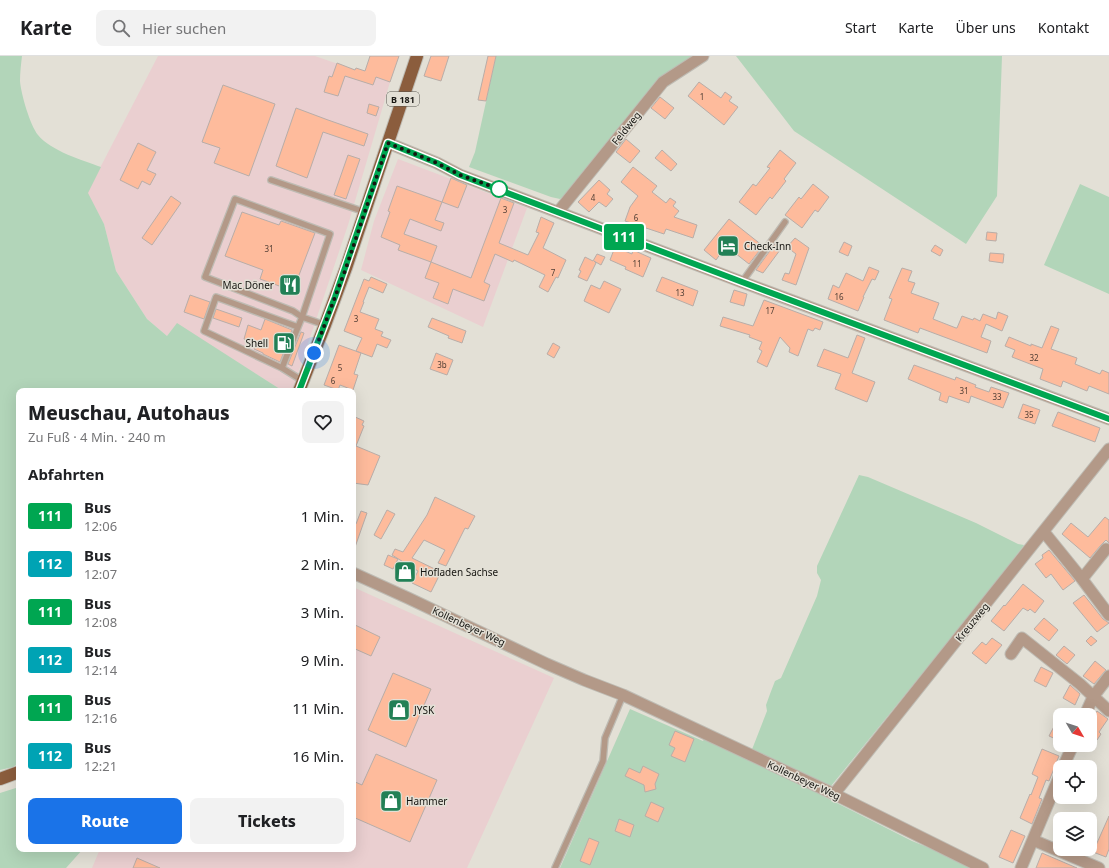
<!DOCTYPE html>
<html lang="de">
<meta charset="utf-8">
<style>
:root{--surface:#fff;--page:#f2f2f2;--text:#202124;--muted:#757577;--line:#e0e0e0;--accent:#1a73e8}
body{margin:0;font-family:"Noto Sans",sans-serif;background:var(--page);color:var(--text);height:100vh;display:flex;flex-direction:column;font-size:15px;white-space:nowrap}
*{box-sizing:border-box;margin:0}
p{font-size:13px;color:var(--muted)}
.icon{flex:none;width:22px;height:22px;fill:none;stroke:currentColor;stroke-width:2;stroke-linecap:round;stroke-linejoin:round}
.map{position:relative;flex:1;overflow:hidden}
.side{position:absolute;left:16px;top:332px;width:340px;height:464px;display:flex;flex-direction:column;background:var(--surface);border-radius:8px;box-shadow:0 4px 16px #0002}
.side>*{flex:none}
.badge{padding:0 8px;border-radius:3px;font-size:14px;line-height:26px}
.needle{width:26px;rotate:129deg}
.tools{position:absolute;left:1053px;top:652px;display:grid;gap:8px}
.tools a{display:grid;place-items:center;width:44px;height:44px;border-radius:8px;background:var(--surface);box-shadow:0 4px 16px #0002;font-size:20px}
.you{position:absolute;width:20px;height:20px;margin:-10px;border:3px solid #fff;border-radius:50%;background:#1a73e8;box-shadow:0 0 0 6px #1a73e833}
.map>.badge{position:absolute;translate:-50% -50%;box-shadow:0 0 0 2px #fff}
h2{padding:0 12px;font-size:15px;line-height:36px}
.round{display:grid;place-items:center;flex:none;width:42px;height:42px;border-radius:8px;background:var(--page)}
.headline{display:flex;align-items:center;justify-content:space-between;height:68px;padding:0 12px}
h1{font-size:19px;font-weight:800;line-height:30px}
.primary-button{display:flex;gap:8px;margin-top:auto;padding:8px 12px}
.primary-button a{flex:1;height:46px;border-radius:8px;background:var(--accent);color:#fff;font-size:16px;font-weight:800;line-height:46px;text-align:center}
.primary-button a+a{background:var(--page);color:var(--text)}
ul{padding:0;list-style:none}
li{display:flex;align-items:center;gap:12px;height:48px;padding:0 12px}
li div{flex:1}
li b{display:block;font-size:15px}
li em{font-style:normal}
li .badge{min-width:44px;font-weight:700;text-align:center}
header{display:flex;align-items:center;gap:24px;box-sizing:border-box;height:56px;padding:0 20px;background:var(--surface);border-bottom:1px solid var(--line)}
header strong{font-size:19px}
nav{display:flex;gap:22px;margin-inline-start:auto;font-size:14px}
.search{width:280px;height:36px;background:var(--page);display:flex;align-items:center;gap:10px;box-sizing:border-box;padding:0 14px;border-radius:8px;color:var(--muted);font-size:15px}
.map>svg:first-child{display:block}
</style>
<header>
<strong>Karte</strong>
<div class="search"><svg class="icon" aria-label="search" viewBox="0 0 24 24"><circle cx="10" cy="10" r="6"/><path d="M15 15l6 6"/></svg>Hier suchen</div>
<nav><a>Start</a><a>Karte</a><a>Über uns</a><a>Kontakt</a></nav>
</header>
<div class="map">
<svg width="1109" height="812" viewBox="0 0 1109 812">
<rect width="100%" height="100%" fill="#e3e0d6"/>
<path fill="#eacfd0" d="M158,0H315L390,26L348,169L292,335H283L177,268L167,280L147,263L116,215L104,168L87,137Z
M398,103L527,152L483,271L361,214L374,165Z
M353,531L554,622L467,812H92L100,793H353Z"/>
<path fill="#b2d5b9" d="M0,0H22C21,8 20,17 20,25C21,38 30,69 38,79C51,95 82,104 101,111L88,137L104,168L116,215L147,263L167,280L177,267L283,335H19V707L13,711L0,714Z
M496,0H695L663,20L566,138L560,143L551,141L469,111L475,96Z
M736,0H1002L997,140L966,188L794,75Z
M1080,128L1109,141V238L1044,209Z
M859,419L868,421L976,467L1018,488L1024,489L994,529L823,740L912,785L980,812H560L630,653L703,685L708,675L751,696L767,655L766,649L770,638L775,625L781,622L817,540L821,524L817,517V510Z
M19,731V793H83L66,812H0V737Z"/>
<path fill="#febb9c" stroke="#b8ada8" d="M370,0H399L390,26L376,21L373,29L345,20L338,40L324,36L329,20L332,21L337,7L355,14L356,12L365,15Z
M431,0H449L441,25L424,20Z
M488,0H496L486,45L478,44Z
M699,26L721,42L725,36L732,41L729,45L738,51L724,69L688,40Z
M223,29L275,48L249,120L214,107L220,92L202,86Z
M660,41L674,52L665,63L651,52Z
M369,48L379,51L376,60L367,57Z
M296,52L328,64L368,78L364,90L323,76L307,122L276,110Z
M626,83L640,95L630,107L616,96Z
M138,87L156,96L147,114L156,118L150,129L142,125L138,133L120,124Z
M662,94L677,108L671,115L655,102Z
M780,94L796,107L784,123L786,125L772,143L770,141L756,159L739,146L753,128L756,130L770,112L767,111Z
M348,99L360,103L346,143L334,139Z
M633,111L657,130L652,136L666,147L670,142L676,146L673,150L679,155L674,161L697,169L693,182L666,173L664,178L625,165L630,151L638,140L621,126Z
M451,122L467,129L458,152L442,146Z
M599,124L610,134L607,138L613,143L606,151L599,146L589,156L578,146Z
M813,128L829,141L818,156L815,154L802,172L785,159L799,141L801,143Z
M397,130L442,146L435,164L444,167L441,175L410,163L404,178L437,190L431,206L398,194L400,189L381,181L390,156L388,155Z
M171,140L181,147L152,189L142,182Z
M501,142L514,147L499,187L528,199L539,177L536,176L541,161L554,167L543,192L566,204L558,222L556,221L548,236L539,231L545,219L514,204L513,206L495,198L484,226L490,229L484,245L453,233L448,248L433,242L439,227L425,222L431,206L471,222Z
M242,156L279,169L281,165L315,177L293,235L260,223L263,214L225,200Z
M729,163L763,190L749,208L726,190L716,204L704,194Z
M987,176L997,177L996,185L986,184Z
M795,182L809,192L796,229L782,224L785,217L789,218L796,198L787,191Z
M777,185L783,190L763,217L756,214Z
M844,186L852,190L848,200L839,196Z
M935,189L943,194L940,200L931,195Z
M615,191L632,198L633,194L651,202L643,221L625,213L626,211L610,204Z
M990,197L1004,198L1003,207L989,205Z
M597,198L605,201L601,209L594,205L596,207L587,225L578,221L581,215L579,214L585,201L593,205Z
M869,211L879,215L875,224L872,223L863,241H864L858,255L828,243L833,229L839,232L846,217L863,225Z
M902,212L912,215L908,225L915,227L911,237L939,247L933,263L956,272H957L962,260L973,264L974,262L980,265L983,258L996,263L998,256L1008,260L1002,275L986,268L981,281L991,285L987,297L920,272L918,277L884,264L892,243L889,242Z
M371,221L387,228L383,237L369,231L363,246H364L360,256L379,263L375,273L383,276L381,280L391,284L387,292L377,288L372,301L356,295L362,282L344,275L364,223L369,225Z
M662,221L698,235L693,250L656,235Z
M604,225L621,233L609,257L584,245L591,229L600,233Z
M734,234L747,238L744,250L730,246Z
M190,239L210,246L204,263L184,256Z
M764,244L823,266L820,274L815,272L813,275L808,273L798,300L789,296L790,292L780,281L767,311L757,306L762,295L759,293L762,286L749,281L750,279L720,270L723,261L753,270Z
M216,253L242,262L239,271L213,262Z
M432,262L466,275L462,287L448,282L449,280L428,271Z
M265,263L292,274L280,306L263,298V297L254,293L256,287L244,283L248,269L261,274Z
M1051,270L1059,273L1051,293L1077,302L1075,308L1100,318L1102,314L1109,317V338L1089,330L1087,335L1063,325L1061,331L1040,323L1043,313L1012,301L1015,294L1005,290L1009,281L1031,290V288L1042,292Z
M301,276L304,277L292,310L288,308Z
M857,279L865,282L852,317L875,326L867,346L835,333L841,318L817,310L824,293L848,302Z
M553,287L560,291L554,302L547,298Z
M339,289L361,297L354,318L358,319L353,334L340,329L338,334L324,329Z
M436,297L453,304L447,319L430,313Z
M914,309L955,324L956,321L976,329L975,331L989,336L991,331L1009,337L1003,352L971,340L969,347L949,340L947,347L939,344L941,337L908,323Z
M1023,348L1040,354L1035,368L1018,362Z
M1058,356L1100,372L1095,386L1052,370Z
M353,360L364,365L362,369L364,370L356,390L380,400L368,429L353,427Z
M435,441L475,460L468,473L465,472L446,510L438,507L445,494L424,484L412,502L441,516L431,536L412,527L418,515L392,499L395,493L403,496L427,459Z
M387,454L395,458L381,483L374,479Z
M361,455L367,457L354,494L353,493V467L356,468Z
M1105,461L1109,464V487L1106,484L1101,489L1090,502L1062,478L1071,467L1088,481Z
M1049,494L1075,525L1063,534L1051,518L1046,522L1035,508L1043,502L1042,499Z
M388,499L398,503L393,513L384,509Z
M1023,528L1044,545L1035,557L1030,553L1028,555L1023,552L1004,575L991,565L1004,549L1005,550Z
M1084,539L1103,563L1109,567L1097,576L1073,547Z
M1044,562L1058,574L1049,585L1034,573Z
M353,568L380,581L371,600L353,592Z
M1091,580L1097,585L1091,590L1086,585Z
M992,582L1002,589L986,608L972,597L982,586L986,589Z
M1064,590L1075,599L1067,608L1056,599Z
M1095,605L1106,614L1094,628L1083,620Z
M1041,611L1053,617L1046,631L1034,625Z
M393,617L431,633L406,691L368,674Z
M1070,629L1080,638L1075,649L1063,642Z
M1097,655L1108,663L1099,676L1101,678L1097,684L1090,679V665Z
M1060,659V685L1049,680Z
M675,675L694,683L685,706L671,700L675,692L669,689Z
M1042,693L1059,700L1049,725L1046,724L1039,742L1042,743L1032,768L1020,762L1030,738L1031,739L1038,721L1032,718Z
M376,698L437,724L410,786L353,761V725L362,729Z
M643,710L659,718L655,728L656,733L645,736L644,729L625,720L629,712L640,717Z
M651,746L664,752L658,766L645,760Z
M1109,760V793L1106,801L1093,796Z
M619,763L634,769L630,781L615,775Z
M1011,774L1025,780L1013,807L999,801Z
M589,782L599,786L590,809L580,805Z
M1042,797L1077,812H1036Z
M137,802L160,812H133Z"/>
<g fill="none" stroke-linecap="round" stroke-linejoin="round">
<g stroke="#bebbb3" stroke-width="8">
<path id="service" d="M271,124L365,156
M742,226L785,166
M282,312L298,271
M303,325L282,312L204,275L216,241L298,271L302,261L330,178L235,143L205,221L293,255L302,261L325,269
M555,812L603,705L605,682L623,639"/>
</g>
<g stroke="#bebbb3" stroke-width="13">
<path id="minor" d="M388,87L437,107L460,119L742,226L1109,363
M558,156L663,26L703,0
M1044,476L1082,523L1109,559
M353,517L408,542L547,608L584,624L623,639L834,738L983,812
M1082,523L1106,493
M1011,598L1022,582L1080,628L1109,655
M1085,659L1093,641L1109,620
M1063,711L1073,689
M834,738L1109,393
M1033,784L1099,812
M1021,812L1060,719"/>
</g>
<g stroke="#bebbb3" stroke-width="14">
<path id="primary" d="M299,335L325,269L346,212L417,0
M0,723L19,716"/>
</g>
<use href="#service" stroke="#b39988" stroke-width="5.5"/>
<use href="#minor" stroke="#b39988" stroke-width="11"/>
<use href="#primary" stroke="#8b5d3d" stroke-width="12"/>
</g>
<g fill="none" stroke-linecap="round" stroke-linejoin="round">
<g stroke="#fff" stroke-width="9">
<path id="line" d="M299,335L335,241L388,87L437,107L460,119L742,226L1109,363"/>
</g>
<use href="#line" stroke="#00a651" stroke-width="6"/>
<path stroke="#161511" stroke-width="4" stroke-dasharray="0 7.2" d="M314,297L346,212L388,87L437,107L460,119L499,133"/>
</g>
<defs>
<g id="hotel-square" transform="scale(1.15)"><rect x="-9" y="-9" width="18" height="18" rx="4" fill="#228056" stroke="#e3e0d6"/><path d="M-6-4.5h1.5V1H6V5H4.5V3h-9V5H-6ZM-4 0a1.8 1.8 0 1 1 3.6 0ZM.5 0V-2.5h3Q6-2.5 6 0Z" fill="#fff"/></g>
<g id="restaurant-square" transform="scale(1.15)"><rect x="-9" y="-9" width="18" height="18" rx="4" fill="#228056" stroke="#e3e0d6"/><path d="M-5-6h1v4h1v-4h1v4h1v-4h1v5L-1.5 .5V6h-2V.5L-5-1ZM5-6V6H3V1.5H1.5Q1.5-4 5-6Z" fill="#fff"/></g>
<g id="fuel-square" transform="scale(1.15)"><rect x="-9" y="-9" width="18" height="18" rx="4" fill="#228056" stroke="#e3e0d6"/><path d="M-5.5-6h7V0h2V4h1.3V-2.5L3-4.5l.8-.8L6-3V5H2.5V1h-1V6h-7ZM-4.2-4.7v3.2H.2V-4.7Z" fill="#fff"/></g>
<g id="shop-square" transform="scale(1.15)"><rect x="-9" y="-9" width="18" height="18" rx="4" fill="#228056" stroke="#e3e0d6"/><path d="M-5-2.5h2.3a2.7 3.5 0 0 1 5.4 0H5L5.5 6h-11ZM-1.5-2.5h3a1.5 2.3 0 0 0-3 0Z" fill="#fff"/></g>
</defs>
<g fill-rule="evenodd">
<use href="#hotel-square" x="728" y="190"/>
<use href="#restaurant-square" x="290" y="229"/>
<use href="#fuel-square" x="284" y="287"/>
<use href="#shop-square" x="405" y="516"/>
<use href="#shop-square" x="399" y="654"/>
<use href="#shop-square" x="391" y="745"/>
</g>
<circle fill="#fff" stroke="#00a651" stroke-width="2" cx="499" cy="133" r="8"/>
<g text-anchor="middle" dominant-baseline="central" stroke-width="3" stroke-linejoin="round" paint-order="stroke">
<g font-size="8" fill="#503e34">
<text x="702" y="40">1</text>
<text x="593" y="141">4</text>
<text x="505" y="153">3</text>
<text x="636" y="161">6</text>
<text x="269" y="192">31</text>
<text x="637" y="207">11</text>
<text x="553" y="216">7</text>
<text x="680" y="236">13</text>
<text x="839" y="240">16</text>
<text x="770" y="254">17</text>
<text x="356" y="262">3</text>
<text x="1034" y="301">32</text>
<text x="442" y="308">3b</text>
<text x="340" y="311">5</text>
<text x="333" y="324">6</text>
<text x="964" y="334">31</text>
<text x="997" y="340">33</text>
<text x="1029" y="358">35</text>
</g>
<rect fill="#e3e0d6" stroke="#54524c" stroke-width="1" x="387" y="36" width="32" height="14" rx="3"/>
<g font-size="9" font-weight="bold" fill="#161511">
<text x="403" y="43">B 181</text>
</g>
<g font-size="10" fill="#161511" stroke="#e3e0d6">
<text transform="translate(626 72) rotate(-51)">Feldweg</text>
<text transform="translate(972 566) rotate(-51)">Kreuzweg</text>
<text transform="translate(469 570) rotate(25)">Kollenbeyer Weg</text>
<text transform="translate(804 724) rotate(25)">Kollenbeyer Weg</text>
</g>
<g font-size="10" fill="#161511" stroke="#e3e0d6" text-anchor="start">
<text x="744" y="190">Check-Inn</text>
<text x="274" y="229" text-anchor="end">Mac Döner</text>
<text x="268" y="287" text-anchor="end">Shell</text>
<text x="420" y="516">Hofladen Sachse</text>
<text x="414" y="654">JYSK</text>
<text x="406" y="745">Hammer</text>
</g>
</g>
</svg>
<div class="tools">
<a><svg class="needle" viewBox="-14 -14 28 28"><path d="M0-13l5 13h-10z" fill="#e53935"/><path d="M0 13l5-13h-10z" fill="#757577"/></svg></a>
<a><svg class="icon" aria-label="locate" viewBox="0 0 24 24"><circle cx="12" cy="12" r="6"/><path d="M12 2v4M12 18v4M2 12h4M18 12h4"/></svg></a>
<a><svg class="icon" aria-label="layers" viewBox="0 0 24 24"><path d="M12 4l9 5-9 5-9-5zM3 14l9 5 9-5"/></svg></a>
</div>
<div class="you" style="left:314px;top:297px"></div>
<b class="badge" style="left:624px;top:181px;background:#00a651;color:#fff">111</b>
<section class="side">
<div class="headline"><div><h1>Meuschau, Autohaus</h1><p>Zu Fuß · 4 Min. · 240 m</p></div><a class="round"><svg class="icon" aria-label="heart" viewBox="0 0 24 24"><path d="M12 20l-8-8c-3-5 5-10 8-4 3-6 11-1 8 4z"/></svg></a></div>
<h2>Abfahrten</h2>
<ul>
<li><span class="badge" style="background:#00a651;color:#fff">111</span><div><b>Bus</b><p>12:06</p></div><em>1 Min.</em></li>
<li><span class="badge" style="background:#00a3b4;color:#fff">112</span><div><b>Bus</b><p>12:07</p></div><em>2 Min.</em></li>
<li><span class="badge" style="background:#00a651;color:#fff">111</span><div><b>Bus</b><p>12:08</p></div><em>3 Min.</em></li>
<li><span class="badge" style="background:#00a3b4;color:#fff">112</span><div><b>Bus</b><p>12:14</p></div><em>9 Min.</em></li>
<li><span class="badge" style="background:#00a651;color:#fff">111</span><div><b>Bus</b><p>12:16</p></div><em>11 Min.</em></li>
<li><span class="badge" style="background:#00a3b4;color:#fff">112</span><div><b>Bus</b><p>12:21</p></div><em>16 Min.</em></li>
</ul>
<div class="primary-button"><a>Route</a><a>Tickets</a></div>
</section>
</div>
